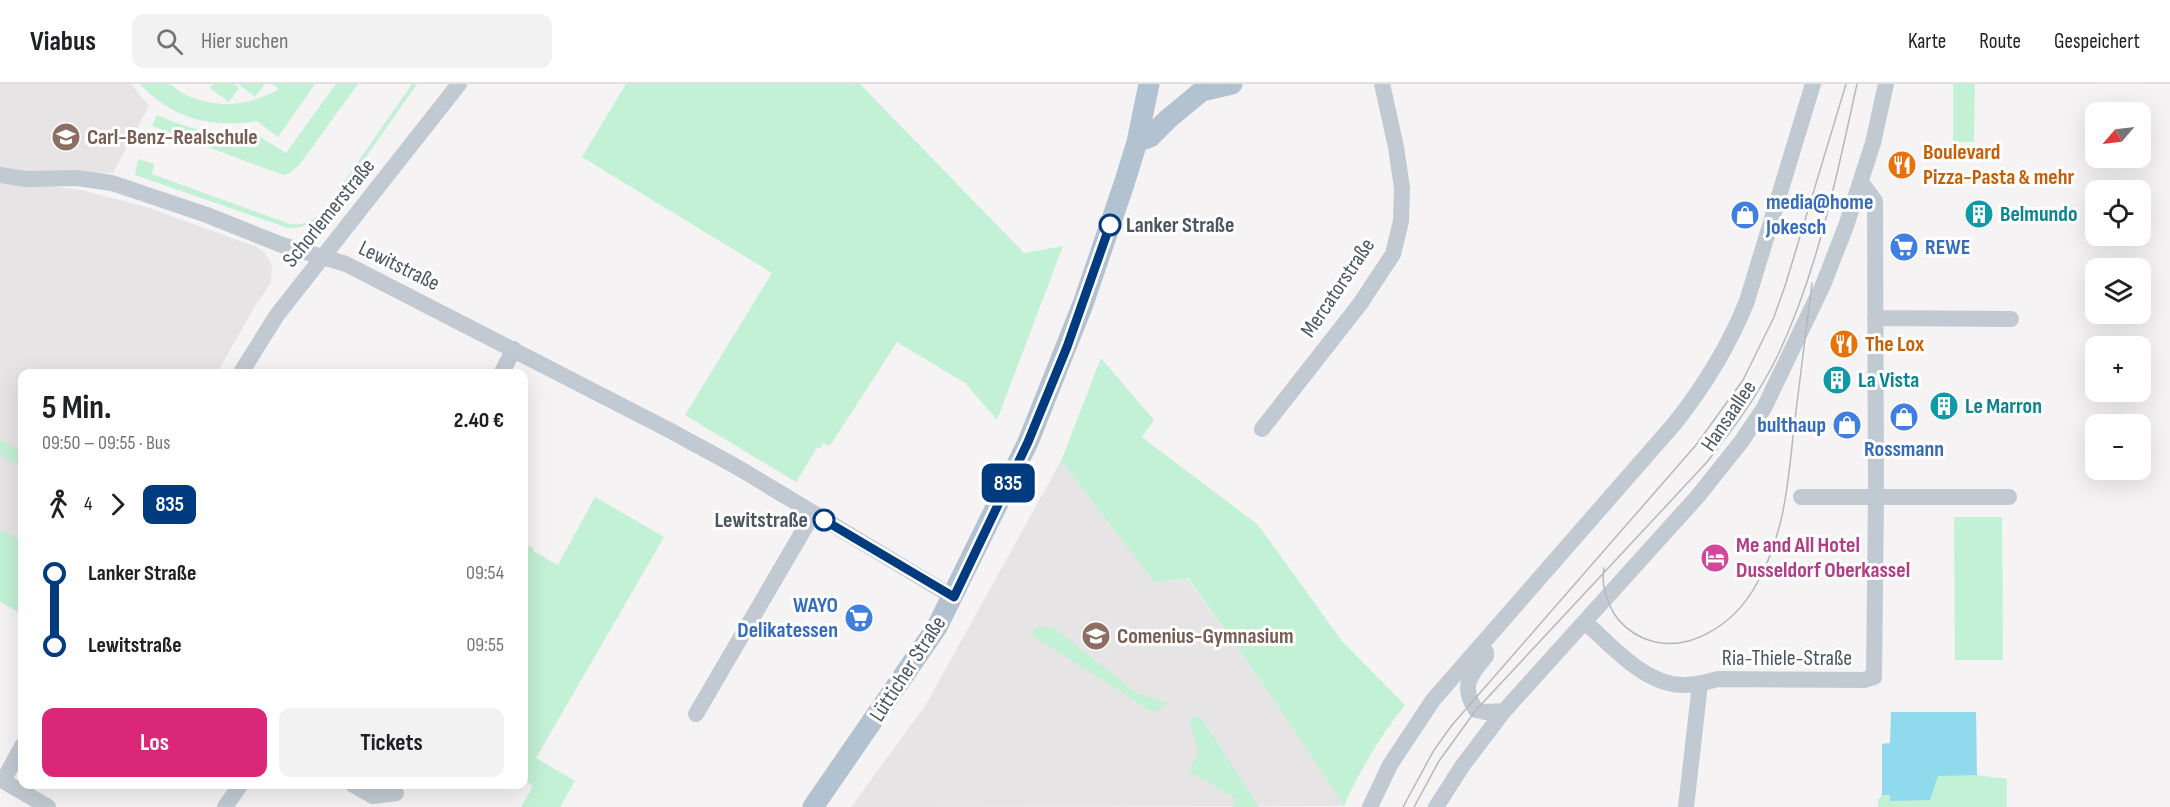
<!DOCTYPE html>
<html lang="de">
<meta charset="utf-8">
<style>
:root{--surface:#fff;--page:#f2f2f2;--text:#202124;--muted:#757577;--line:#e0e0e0;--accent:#db2777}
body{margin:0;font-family:"Sofia Sans Condensed",sans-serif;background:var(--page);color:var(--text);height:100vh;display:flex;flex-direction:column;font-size:22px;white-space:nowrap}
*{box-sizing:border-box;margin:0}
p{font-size:20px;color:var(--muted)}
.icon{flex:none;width:33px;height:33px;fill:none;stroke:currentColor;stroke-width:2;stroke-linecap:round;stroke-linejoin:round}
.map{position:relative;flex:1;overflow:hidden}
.details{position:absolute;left:18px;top:285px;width:510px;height:420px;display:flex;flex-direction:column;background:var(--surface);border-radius:12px;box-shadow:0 6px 24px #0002}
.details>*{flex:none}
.badge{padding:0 12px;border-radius:9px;font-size:21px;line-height:39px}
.needle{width:39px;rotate:242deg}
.buttons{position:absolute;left:2085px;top:18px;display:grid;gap:12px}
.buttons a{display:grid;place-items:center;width:66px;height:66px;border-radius:12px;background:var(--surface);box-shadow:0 6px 24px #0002;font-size:30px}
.map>.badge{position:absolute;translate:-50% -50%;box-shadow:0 0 0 3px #fff}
.legs{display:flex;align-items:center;gap:9px;height:66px;padding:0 24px;font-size:20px}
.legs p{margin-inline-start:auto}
.head{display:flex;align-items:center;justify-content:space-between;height:102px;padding:0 24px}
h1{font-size:33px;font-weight:700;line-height:45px}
.primary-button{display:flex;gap:12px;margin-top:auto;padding:12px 24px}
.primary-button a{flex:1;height:69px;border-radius:12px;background:var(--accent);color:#fff;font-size:24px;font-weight:700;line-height:69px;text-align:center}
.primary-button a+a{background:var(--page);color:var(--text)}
ul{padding:0 24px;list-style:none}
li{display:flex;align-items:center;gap:21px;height:72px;font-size:22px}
li i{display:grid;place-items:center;width:9px;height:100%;margin:0 8px;background:currentColor}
li i::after{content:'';width:15px;height:15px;margin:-8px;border:4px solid;border-radius:50%;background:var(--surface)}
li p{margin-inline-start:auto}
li:first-child i{background:linear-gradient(#0000 50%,currentColor 0)}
li:last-child i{background:linear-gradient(currentColor 50%,#0000 0)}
header{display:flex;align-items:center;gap:36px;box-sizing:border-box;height:84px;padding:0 30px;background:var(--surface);border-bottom:2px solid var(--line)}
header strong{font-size:28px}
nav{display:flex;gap:33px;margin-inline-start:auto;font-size:21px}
.search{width:420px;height:54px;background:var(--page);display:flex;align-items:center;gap:15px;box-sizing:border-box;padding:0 21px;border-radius:12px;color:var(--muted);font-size:22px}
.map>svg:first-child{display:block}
</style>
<header>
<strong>Viabus</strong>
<div class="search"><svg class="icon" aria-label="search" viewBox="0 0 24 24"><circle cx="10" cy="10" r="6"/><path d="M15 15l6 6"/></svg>Hier suchen</div>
<nav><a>Karte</a><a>Route</a><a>Gespeichert</a></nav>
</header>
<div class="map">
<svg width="2170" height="723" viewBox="0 0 2170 723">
<rect width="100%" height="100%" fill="#f5f3f3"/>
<path fill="#e6e4e5" d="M0,0H131L149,22L113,89L22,87L0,84Z
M0,94L85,107L146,123L257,163L265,169L272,181L271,199L255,222L217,289L22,290V531L0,517Z
M1061,377L1154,498L1187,494L1267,606L1344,722L851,723L925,622Z"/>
<path fill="#c3f1d5" d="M140,0C148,0 160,0 168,0C175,2 181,10 188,12C221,25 249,22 279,5L272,0H315L278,53L257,37C211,44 172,35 140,0Z
M214,0H234L239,4L229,18L210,4Z
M238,0H265L255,13Z
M336,0H358L300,80L290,89L283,91L152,42L157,31C187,44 216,54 249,46L286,69Z
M412,0H417L331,123C318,137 307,144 288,144L135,91L138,75L154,80L152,90L290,140C307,142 317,134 328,121Z
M626,0H860L1024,169L1063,162L997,336L965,299L897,258L830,362L821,359L822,363L817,364L796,398L685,331L772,189L582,73Z
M1953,0H1975L1974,58H1953Z
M1101,274L1154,336L1142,353L1258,441L1342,557L1405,621C1380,653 1360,685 1344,722L1267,606L1188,494L1154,498L1061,377Z
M0,356L22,368V383L0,371Z
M595,413L664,453L536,674L575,697L560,723H521L533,702L524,696V460L534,464L533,467L558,481Z
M1954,433H2002L2003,576H1955Z
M2,446L22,457V531L0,517V449Z
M1036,543L1054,544L1138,610L1168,619L1154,629L1031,551Z
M1200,632L1259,723H1232L1236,715L1189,687L1198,669L1189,634Z
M1938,691H1977L2007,695V723H1878V716L1882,711H1891L1890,716Z"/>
<path fill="#90daee" d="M1891,628H1976L1977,691L1938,692L1930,716L1890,717V711H1882V660L1890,659Z"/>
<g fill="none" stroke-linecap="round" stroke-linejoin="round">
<path stroke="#c1cad2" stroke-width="16" d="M0,91L25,95L77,94L112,99L207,131L282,161L346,180L669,346L737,383L953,513
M1875,234L2011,235
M240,290L277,231L459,0
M501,290L514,265
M1262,345L1360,220L1393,170L1401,137L1402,104L1396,63L1382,0
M1801,413H2009
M1585,538C1612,562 1643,599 1681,601C1694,602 1706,598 1718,595L1864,596L1874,593L1876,412L1875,117L1861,98
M1486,568V572C1470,591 1460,602 1476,626L1485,628L1504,627
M696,630L813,430
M0,695L48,723
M3,697L22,662
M352,700L373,712L396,709
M225,723L241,700
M1370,723L1390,681L1433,616L1675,339C1705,301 1729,262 1747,217L1813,0
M1436,723L1463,681L1504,627L1698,412L1741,358L1764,324L1823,201L1846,142L1873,59L1886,0
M1686,723L1700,600"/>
<path stroke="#b3c2d1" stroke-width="21" d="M1137,58L1150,53L1168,35L1202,7L1232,0
M813,723L937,543L1028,358L1083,220L1124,100L1137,58L1149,0"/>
<path stroke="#b5b8bd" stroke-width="1.5" d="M1604,484C1601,499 1606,515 1613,528C1620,540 1630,548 1643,554C1688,573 1735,539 1756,501C1785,450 1788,399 1794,343C1800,295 1806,247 1812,199
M1403,723L1434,666L1452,641L1696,361L1743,296L1774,233L1786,199L1846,0
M1414,723L1439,677L1476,626L1707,378C1734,344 1759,310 1778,271C1818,186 1837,91 1857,0"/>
</g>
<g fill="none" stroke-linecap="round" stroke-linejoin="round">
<g stroke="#fff" stroke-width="14">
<path id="line-1" d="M824,436L954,513L1028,358L1067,263L1110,141"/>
</g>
<use href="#line-1" stroke="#003b80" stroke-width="9"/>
</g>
<defs>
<g id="school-disc" transform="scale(1.5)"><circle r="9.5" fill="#8d6e63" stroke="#fff"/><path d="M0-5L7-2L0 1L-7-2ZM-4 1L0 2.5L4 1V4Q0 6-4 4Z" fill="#fff"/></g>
<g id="restaurant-disc" transform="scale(1.5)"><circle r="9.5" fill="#e8710a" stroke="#fff"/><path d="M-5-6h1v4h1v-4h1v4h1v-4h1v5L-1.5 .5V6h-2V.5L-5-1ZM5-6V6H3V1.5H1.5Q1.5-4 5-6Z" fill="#fff"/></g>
<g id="building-disc" transform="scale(1.5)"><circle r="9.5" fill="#0f9aa8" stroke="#fff"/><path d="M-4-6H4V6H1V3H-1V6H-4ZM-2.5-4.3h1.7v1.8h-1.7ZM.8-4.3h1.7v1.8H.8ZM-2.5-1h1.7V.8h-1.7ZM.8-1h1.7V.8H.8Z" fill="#fff"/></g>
<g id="shop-disc" transform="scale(1.5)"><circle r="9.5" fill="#3f7fe0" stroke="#fff"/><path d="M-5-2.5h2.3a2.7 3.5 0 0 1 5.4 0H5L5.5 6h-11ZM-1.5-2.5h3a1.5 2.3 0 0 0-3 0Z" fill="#fff"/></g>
<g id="supermarket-disc" transform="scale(1.5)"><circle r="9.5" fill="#3f7fe0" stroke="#fff"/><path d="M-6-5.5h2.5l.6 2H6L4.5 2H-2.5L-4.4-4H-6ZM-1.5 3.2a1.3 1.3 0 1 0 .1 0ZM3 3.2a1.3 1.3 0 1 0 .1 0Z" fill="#fff"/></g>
<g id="hotel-disc" transform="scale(1.5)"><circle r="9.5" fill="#d1479c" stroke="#fff"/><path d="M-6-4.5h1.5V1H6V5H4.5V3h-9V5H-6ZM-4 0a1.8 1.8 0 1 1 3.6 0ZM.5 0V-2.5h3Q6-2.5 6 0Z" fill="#fff"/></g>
</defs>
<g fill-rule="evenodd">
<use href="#school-disc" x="66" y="53"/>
<use href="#restaurant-disc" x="1902" y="81"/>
<use href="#building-disc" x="1979" y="130"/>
<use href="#shop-disc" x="1745" y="131"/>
<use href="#supermarket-disc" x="1904" y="163"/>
<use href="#restaurant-disc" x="1844" y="260"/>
<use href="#building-disc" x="1837" y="296"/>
<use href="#building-disc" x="1944" y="322"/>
<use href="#shop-disc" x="1904" y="333"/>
<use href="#shop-disc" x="1847" y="341"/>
<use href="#hotel-disc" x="1715" y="474"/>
<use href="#supermarket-disc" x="859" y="534"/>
<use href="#school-disc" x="1096" y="552"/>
</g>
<g fill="#fff" stroke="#003b80" stroke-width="3">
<circle cx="1110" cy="141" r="10"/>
<circle cx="824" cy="436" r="10"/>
</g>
<g text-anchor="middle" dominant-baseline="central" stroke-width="6" stroke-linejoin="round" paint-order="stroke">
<g font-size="22" font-weight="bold" fill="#785e54" stroke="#fff" text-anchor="start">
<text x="87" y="53">Carl-Benz-Realschule</text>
<text x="1117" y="552">Comenius-Gymnasium</text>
</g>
<g font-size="22" font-weight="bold" fill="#c56008" stroke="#fff" text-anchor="start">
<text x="1923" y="68">Boulevard<tspan x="1923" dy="25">Pizza-Pasta &amp; mehr</tspan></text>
<text x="1865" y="260">The Lox</text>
</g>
<g font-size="22" font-weight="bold" fill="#366cbe" stroke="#fff" text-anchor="start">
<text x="1766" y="118">media@home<tspan x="1766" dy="25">Jokesch</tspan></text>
<text x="1925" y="163">REWE</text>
<text x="1826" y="341" text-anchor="end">bulthaup</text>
<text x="1904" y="365" text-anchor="middle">Rossmann</text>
<text x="838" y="521" text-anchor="end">WAYO<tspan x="838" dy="25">Delikatessen</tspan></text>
</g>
<g font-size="22" fill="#4a5661" stroke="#fff">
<text transform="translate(329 129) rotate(-51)">Schorlemerstraße</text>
<text transform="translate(399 182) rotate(26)">Lewitstraße</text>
<text transform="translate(1338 204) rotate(-56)">Mercatorstraße</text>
<text transform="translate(1729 332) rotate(-56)">Hansaallee</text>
<text x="1787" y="574">Ria-Thiele-Straße</text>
<text transform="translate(908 585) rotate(-57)">Lütticher Straße</text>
</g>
<g font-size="22" font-weight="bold" fill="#0d838f" stroke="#fff" text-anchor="start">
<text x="2000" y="130">Belmundo</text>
<text x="1858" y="296">La Vista</text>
<text x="1965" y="322">Le Marron</text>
</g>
<g font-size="22" font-weight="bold" fill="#4a5661" stroke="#fff" text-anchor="start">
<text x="1126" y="141">Lanker Straße</text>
<text x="808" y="436" text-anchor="end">Lewitstraße</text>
</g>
<g font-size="22" font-weight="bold" fill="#b23c85" stroke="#fff" text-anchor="start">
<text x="1736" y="461">Me and All Hotel<tspan x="1736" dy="25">Dusseldorf Oberkassel</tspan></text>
</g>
</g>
</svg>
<div class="buttons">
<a><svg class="needle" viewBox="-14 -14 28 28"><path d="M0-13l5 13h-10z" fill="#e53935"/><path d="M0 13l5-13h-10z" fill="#757577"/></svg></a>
<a><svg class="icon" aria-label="locate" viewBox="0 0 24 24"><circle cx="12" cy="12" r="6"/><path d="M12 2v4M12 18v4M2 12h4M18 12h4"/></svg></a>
<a><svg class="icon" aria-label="layers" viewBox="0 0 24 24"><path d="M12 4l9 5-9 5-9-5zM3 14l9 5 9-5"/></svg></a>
<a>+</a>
<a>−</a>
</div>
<b class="badge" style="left:1008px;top:399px;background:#003b80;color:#fff">835</b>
<section class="details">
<div class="head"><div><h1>5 Min.</h1><p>09:50 – 09:55 · Bus</p></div><b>2.40 €</b></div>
<div class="legs"><svg class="icon" aria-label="walk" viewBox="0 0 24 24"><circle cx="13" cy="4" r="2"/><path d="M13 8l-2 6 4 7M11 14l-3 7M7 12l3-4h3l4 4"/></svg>4<svg class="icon" aria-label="forward" viewBox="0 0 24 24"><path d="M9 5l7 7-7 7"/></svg><b class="badge" style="background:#003b80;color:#fff">835</b></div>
<ul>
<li><i style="color:#003b80"></i><b>Lanker Straße</b><p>09:54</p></li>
<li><i style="color:#003b80"></i><b>Lewitstraße</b><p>09:55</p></li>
</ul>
<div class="primary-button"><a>Los</a><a>Tickets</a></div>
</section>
</div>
